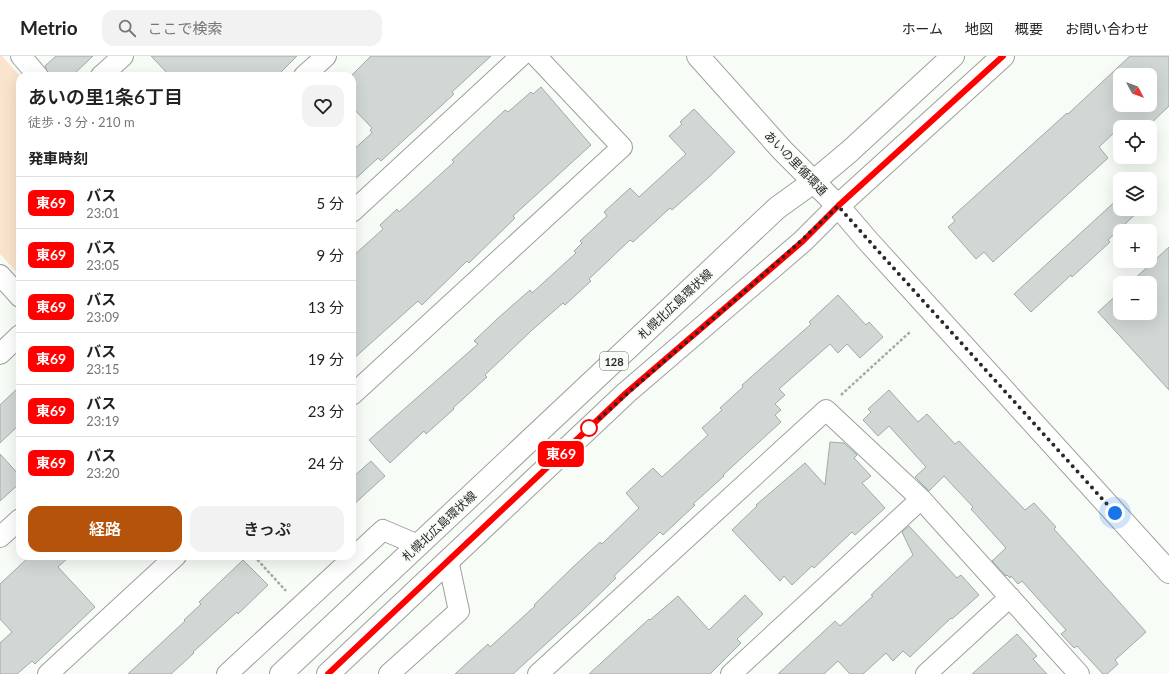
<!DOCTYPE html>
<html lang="ja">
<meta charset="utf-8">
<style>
:root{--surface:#fff;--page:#f2f2f2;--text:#222;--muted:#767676;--line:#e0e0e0;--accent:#b45309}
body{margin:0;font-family:Lato,"Noto Sans JP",sans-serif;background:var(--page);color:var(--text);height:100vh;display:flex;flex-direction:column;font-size:15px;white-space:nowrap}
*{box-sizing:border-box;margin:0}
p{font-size:13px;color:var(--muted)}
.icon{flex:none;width:22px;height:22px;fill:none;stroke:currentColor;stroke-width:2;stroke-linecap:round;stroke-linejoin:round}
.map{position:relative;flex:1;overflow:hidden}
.side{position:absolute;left:16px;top:16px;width:340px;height:488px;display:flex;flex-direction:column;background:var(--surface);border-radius:12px;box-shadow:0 4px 16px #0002}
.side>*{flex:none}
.badge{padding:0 8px;border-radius:6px;font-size:14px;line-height:26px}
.needle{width:26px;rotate:131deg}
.controls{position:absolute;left:1113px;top:12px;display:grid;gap:8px}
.controls a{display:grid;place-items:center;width:44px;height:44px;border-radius:8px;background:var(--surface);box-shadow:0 4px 16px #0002;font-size:20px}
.you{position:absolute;width:20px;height:20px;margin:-10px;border:3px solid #fff;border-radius:50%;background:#1a73e8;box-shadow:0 0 0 6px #1a73e833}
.map>.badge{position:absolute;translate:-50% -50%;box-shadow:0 0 0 2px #fff}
h2{padding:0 12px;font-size:15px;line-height:36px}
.round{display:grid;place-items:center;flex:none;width:42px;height:42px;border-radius:12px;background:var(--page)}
.headline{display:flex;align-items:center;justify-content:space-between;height:68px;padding:0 12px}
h1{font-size:19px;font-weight:600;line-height:30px}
.action{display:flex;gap:8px;margin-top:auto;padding:8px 12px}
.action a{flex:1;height:46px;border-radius:12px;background:var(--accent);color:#fff;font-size:16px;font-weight:600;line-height:46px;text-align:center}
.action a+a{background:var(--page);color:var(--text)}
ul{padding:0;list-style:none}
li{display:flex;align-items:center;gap:12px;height:52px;padding:0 12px;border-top:1px solid var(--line)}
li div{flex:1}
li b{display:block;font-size:15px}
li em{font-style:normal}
li .badge{min-width:44px;font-weight:700;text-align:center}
header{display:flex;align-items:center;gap:24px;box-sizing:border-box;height:56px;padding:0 20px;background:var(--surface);border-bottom:1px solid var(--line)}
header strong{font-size:19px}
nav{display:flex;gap:22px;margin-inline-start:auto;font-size:14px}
.search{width:280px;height:36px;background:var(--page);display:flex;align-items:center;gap:10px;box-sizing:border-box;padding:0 14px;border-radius:12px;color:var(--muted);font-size:15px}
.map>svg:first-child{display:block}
</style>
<header>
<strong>Metrio</strong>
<div class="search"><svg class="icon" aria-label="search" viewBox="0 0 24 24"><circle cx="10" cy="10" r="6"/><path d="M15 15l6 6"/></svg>ここで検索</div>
<nav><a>ホーム</a><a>地図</a><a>概要</a><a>お問い合わせ</a></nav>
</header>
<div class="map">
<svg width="1169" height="618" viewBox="0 0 1169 618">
<rect width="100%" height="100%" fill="#f8fcf6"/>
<path fill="#fbe4ce" d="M0,0H2L20,20V220L0,198Z"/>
<path fill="#d1d7d4" stroke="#a2a9a6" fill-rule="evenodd" d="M56,0H93L72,20H49L45,10Z
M151,0H297L277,20H170Z
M371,0H491L452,36L454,38L381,105L378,102L352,126V95L372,77L370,74L372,72L352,51V19Z
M1130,0H1169V50L1147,71H1120L1099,91L1108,102L993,206L984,196L976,203L948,171L955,165L952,161L1067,57L1068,58ZM1120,19H1150V49H1120Z
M541,31L591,89L513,160L515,162L469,207L467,205L422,249L418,245L352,304V201L383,173L380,169L397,153L399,156L454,106L452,104L505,54L508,56L531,36L533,38Z
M694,53L735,96L709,121L672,154L670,152L633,186L630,184L589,223L591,225L565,249L563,247L531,275L485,319L487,321L453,352L454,353L426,378L424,375L390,407L369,384L478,288L474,285L497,263L530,234L532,237L576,197L574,195L582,187L580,185L607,160L604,156L630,132L639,141L686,98L669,80L682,68L680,66Z
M1120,141V153H1141L1108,184L1110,186L1072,221L1071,219L1031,256L1014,238Z
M1169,191V334L1098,256L1120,236V257H1150V227H1130Z
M838,239L866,269L869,266L883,281L860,302L847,288L838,297L830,288L779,333L785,339L775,348L781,354L775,359L781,366L723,419L724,420L693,448L695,449L663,479L660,476L614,520L616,522L581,556L513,618H455L488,588L490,591L535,550L534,549L573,511L600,486L602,488L639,452L626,437L653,412L662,421L708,379L702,372L722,354L720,352L743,331L742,329L811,268L809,266Z
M20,330V368L0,387V349Z
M889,334L918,366L927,358L955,388L959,385L1025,454L1034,447L1056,471L1054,473L1146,576L1115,604L1118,608L1107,618H1103L1077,590L1074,592L1061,578L1066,574L1022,525L1018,528L1011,520L1010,522L1007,519L1006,520L992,505L1006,492L971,453L973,451L944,420L929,435L915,421L926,411L889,370L878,380L863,364L871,356L868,353Z
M830,386L844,387L857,399L854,402L871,420L862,427L885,452L855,479L852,476L814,512L812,510L792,529L784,520L780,525L732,474L757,450L756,449L805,407L825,429Z
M0,398L20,420V427L0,445Z
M371,405L385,420L352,450V422Z
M909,470L957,522L961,519L979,539L952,563L951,562L910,601L903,595L893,605L886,597L863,618H850L838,605L824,618H778L835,565L840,570L873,540L871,539L913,499L902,476Z
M30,500H70L58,511L95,551L35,608L32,605L17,618H0V587L12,576L0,563V528Z
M243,504L268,529L238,558L237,556L193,596L194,597L171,618H128L185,565L184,564L201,548L199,546Z
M745,539L763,558L737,583L741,587L710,618H589L649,563L650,564L678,540L709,574Z
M1017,578L1037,600L1033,603L1047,618H972Z"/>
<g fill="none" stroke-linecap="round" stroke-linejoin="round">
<g stroke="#9da09b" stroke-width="22">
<path id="street" d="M21,0L38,20
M101,20L123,0
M304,20L326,0
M352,156L521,0
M0,219L20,241
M0,298L20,279
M352,339L622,91L536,0
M0,481L20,463
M48,618L176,500
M227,618L383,474L418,489
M389,618L459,555L448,504
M538,618L826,354L921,443L1079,618
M731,618L921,443
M926,618L1010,541"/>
</g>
<g stroke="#9da09b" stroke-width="24">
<path id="secondary" d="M698,0L782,94L838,150L868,185L1169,516"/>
</g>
<g stroke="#9da09b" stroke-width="24">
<path id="primary" d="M281,618L777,152L813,126L850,95L953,0
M328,618L626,337L803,185L838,150L1003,0"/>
</g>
<path stroke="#a7aaa6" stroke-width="2.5" stroke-dasharray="3 2" stroke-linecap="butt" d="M841,339L910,276
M254,500L286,535"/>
<use href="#street" stroke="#fff" stroke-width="20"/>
<use href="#secondary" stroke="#fff" stroke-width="22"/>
<use href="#primary" stroke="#fff" stroke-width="22"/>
</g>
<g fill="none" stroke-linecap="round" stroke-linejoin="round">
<g stroke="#fff" stroke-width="9">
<path id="line" d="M328,618L626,337L803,185L838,150L1003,0"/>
</g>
<use href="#line" stroke="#f00" stroke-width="6"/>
<path stroke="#282927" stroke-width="4" stroke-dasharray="0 7.2" d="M589,372C671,297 758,227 838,150L879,196L1115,457"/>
</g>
<circle fill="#fff" stroke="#f00" stroke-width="2" cx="589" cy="372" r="8"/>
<g text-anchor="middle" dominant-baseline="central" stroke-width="3.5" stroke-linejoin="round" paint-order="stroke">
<rect fill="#f8fcf6" stroke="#666865" stroke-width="1" x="600" y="296" width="28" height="18" rx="3"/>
<g font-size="11" font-weight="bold" fill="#282927">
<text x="614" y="305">128</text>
</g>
<g font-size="12" fill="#282927" stroke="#f8fcf6">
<text transform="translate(796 107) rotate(46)">あいの里循環通</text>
<text transform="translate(675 248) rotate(-43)">札幌北広島環状線</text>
<text transform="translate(439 470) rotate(-43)">札幌北広島環状線</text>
</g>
</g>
</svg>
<div class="controls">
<a><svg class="needle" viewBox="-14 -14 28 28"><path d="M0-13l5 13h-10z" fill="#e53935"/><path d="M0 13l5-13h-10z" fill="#767676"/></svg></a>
<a><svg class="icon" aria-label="locate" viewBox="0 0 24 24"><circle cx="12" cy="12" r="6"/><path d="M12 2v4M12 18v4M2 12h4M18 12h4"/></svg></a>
<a><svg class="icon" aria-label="layers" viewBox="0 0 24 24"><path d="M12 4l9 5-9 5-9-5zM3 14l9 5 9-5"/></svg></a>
<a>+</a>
<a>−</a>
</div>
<div class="you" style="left:1115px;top:457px"></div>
<b class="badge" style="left:561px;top:398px;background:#f00;color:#fff">東69</b>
<section class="side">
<div class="headline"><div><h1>あいの里1条6丁目</h1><p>徒歩 · 3 分 · 210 m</p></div><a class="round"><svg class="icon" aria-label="heart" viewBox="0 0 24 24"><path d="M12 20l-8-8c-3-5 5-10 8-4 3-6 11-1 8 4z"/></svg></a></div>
<h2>発車時刻</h2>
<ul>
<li><span class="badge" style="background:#f00;color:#fff">東69</span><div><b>バス</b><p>23:01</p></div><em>5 分</em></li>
<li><span class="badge" style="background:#f00;color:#fff">東69</span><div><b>バス</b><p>23:05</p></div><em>9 分</em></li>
<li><span class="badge" style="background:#f00;color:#fff">東69</span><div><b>バス</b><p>23:09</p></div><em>13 分</em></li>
<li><span class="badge" style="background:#f00;color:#fff">東69</span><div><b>バス</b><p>23:15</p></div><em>19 分</em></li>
<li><span class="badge" style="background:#f00;color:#fff">東69</span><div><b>バス</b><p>23:19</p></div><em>23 分</em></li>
<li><span class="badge" style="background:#f00;color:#fff">東69</span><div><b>バス</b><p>23:20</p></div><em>24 分</em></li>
</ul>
<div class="action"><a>経路</a><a>きっぷ</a></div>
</section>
</div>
